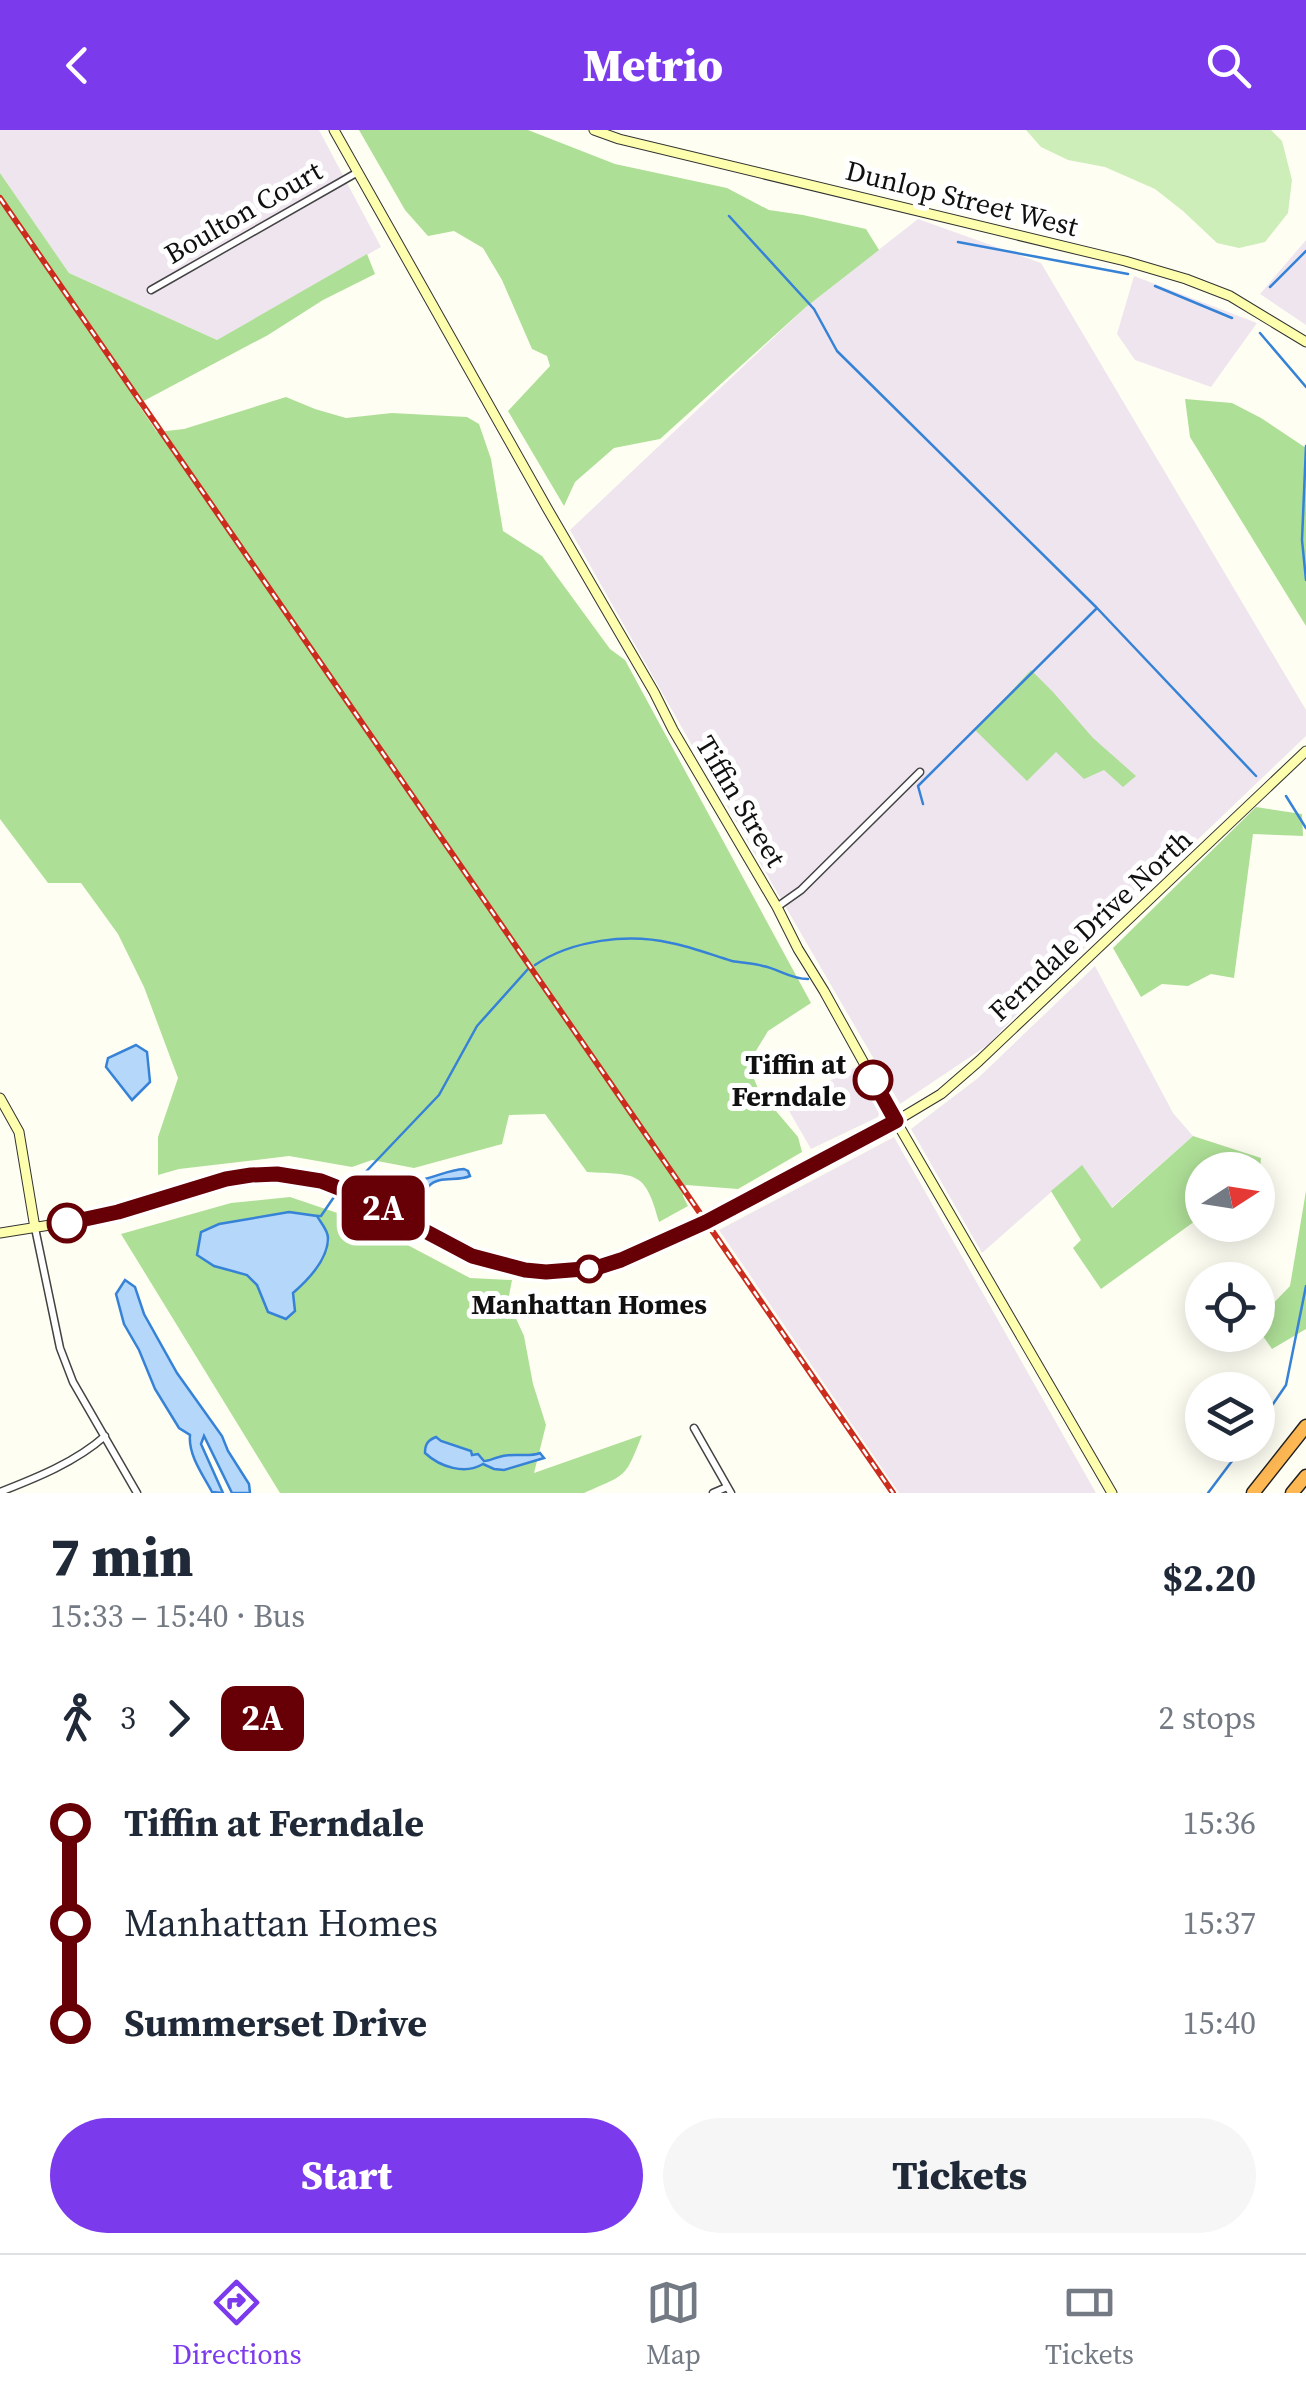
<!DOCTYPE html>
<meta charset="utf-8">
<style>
:root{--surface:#fff;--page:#f6f6f7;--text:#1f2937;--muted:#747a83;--line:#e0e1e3;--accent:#7c3aed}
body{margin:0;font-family:"Source Serif 4",serif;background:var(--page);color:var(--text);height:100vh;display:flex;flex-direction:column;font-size:38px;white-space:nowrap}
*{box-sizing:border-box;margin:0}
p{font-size:32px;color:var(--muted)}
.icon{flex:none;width:55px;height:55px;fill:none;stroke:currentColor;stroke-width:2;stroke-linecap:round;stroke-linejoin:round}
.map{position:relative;height:1363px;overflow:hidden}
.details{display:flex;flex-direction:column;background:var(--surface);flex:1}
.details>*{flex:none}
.badge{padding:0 20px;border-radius:15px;font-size:35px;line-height:65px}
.needle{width:65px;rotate:78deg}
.controls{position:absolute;left:1185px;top:1022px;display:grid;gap:20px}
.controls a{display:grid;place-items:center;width:90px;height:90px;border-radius:50%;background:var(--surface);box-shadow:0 5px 25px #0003;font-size:50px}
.map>.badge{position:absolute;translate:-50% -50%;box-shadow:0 0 0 5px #fff}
.legs{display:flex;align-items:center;gap:15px;height:110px;padding:0 50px;font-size:32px}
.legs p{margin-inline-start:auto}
.headline{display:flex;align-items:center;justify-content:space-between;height:170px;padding:0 50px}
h1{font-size:55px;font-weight:800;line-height:75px}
.action{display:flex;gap:20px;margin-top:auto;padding:20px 50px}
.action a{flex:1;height:115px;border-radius:60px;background:var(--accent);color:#fff;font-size:40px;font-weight:800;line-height:115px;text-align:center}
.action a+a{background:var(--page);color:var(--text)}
ul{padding:0 50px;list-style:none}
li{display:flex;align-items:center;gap:35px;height:100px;font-size:38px}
li i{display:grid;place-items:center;width:15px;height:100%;margin:0 12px;background:currentColor}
li i::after{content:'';width:25px;height:25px;margin:-12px;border:8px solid;border-radius:50%;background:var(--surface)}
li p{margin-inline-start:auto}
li:first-child i{background:linear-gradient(#0000 50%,currentColor 0)}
li:last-child i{background:linear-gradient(currentColor 50%,#0000 0)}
header{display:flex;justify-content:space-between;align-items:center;height:130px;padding:0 50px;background:var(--accent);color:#fff;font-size:45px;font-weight:800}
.dock{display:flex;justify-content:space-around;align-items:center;height:140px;border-top:2px solid var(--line);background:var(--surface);font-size:28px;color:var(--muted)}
.dock a{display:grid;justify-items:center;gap:5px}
.dock .selected{color:var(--accent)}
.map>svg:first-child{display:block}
</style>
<header><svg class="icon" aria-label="back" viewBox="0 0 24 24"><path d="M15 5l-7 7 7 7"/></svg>Metrio<svg class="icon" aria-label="search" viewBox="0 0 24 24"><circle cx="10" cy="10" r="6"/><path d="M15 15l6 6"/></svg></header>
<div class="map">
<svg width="1306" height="1363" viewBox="0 0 1306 1363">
<rect width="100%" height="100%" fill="#fffef3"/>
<path fill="#efe5ef" d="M0,0H319L381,117L217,210L69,143L0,43Z
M918,89L1041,133L1306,580V606L1026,874L988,915L900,974L694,619L570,400L806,177Z
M1306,110V195L1260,164Z
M1134,146L1257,193L1211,257L1135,230L1117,204Z
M1095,836L1173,983L1193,1006L1111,1078L1081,1036L982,1123L911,999L978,948Z
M858,936L881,979L878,987L811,1019L785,974Z
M894,1007L985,1167L1096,1363H899L719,1100Z"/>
<path fill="#cdedb9" d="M1026,0H1271L1282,11L1292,50L1288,83L1265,112L1239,118L1217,113L1183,81L1155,59L1105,37L1068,30L1041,17Z"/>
<path fill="#aedf97" d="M359,0H528L615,34L727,58L769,80L803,85L866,99L879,120L806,177L660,309L614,318L575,352L564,376L508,281L550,236L547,226L532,219L502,150L483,118L454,101L428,106L405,80Z
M0,43L69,143L217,210L367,124L375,144L323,170L268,205L138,274L157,302L184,299L286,267L315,279L346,288L392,283L467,287L479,294L491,329L503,401L542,426L610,519L625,530L811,873L768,901L748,934L759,961L798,1007L802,1022L738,1059L686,1055L683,1066L688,1076L659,1092C645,1040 637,1045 587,1042L545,984L509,985L502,1014L414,1038L372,1030L352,1037L289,1026L179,1039L158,1045V1007L178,948L144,857L118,804L81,753H48L0,689Z
M1185,269L1232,273L1261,288L1306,318V496L1190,307Z
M1031,540L1053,562L1093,608L1136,646L1123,657L1104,640L1084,649L1056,622L1027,651L975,600Z
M1256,677L1302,684L1303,706L1253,704L1234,848L1211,844L1188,856L1162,854L1141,867L1113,818Z
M1193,1006L1261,1028L1259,1054L1258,1040H1202V1086L1101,1159L1073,1118L1081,1110L1051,1061L1082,1035L1112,1078Z
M1306,1061V1199L1272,1219L1258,1199V1189L1290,1156Z
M290,1067L364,1092L470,1148L512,1150L508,1171L524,1206L533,1254L546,1295L534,1343L642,1305C625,1349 627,1344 584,1363H280L121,1104L231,1073Z"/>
<path fill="#b4d7fa" stroke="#3682d6" stroke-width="2.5" d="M136,915L147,922L150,952L132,970L106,937L108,928Z
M464,1039L468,1041L470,1046C457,1052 439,1045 429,1056C425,1060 423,1066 420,1071H416L390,1055L392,1050C405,1044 411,1052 424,1049C438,1046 449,1040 464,1039Z
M289,1082L317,1086C321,1093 328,1100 328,1108C328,1130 308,1150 293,1163L295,1181L286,1189L268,1182L257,1155L247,1145L214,1136L197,1125L201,1102L219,1094Z
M125,1150L135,1157L144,1184L177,1243L222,1306L228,1321L249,1354L250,1363H232L204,1306L201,1314L223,1363L212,1362C203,1345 188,1325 190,1305L179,1298L155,1259L139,1220L124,1194L116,1164Z
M436,1307L441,1311L471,1321L472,1325L478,1324L484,1331C489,1331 494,1328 499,1327C513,1322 527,1328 540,1323L544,1328L504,1340L494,1339L483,1334C465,1345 440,1337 425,1323C425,1314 428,1310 436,1307Z"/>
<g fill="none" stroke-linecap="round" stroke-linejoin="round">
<path stroke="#3682d6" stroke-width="2.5" d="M729,86L814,179L837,221L1097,478L1256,646
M958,112L1128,144
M1155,156L1232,188
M1270,157L1306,121
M1260,203L1306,257
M1306,316L1302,410L1306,450
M1286,666L1306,698
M923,674L918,656L1096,479
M535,835C572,810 628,803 671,813C692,817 712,825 732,831C742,833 753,833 763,836C779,839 790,849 808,849
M358,1050L439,965L477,896L528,839
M317,1086H321L336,1064
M1258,1296L1286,1255L1306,1156
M1208,1363L1244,1315"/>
<g stroke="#434343" stroke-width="9">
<path id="street" d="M151,160L358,42
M777,777L801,760L920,642
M35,1098L60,1218L73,1252L137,1363
M694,1298L731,1363
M0,1362C36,1348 76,1332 105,1306
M713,1363L727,1357"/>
</g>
<g stroke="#323232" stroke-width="11">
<path id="secondary" d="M334,0L547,378L654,562L673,600L777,777L798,819L824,861L896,991L1112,1363
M594,0L619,9L1125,131L1186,149L1230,166L1306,212
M0,968L19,1002L35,1098
M0,1103L100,1087L226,1049L277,1044L321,1051L359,1066L472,1126L525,1140L546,1141L596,1138L621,1131L705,1091L896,991L941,964L979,931L1306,621"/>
</g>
<g stroke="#212121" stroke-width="15">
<path id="highway" d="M1253,1363L1306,1296
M1292,1363L1306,1346"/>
</g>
<use href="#street" stroke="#fff" stroke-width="6"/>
<use href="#secondary" stroke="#fdffae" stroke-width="9"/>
<use href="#highway" stroke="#fdb753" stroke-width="12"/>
<g stroke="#cb2c1d" stroke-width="6">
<path id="rail" d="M0,68L893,1363"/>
</g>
<use href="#rail" stroke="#fff" stroke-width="2.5" stroke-dasharray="8" stroke-linecap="butt"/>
</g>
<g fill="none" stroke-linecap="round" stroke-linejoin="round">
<g stroke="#fff" stroke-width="22">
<path id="line-1" d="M67,1093L118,1082L226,1049L251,1045L277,1044L321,1051L359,1066L472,1126L525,1140L546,1142L596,1138L621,1130L706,1092L896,991L873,950"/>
</g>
<use href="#line-1" stroke="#660006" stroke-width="15"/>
</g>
<g fill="#fff" stroke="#660006" stroke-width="5">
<circle cx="873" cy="950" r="18"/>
<circle cx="67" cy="1093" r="18"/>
<circle cx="589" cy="1139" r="12"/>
</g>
<g text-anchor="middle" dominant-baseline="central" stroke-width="10" stroke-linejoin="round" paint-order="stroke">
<g font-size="28" fill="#101010" stroke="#fff">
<text transform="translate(962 68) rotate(14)">Dunlop Street West</text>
<text transform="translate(243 82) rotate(-30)">Boulton Court</text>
<text transform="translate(741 671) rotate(59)">Tiffin Street</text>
<text transform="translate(1090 795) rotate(-43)">Ferndale Drive North</text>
</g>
<g font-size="28" font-weight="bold" fill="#101010" stroke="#fff" text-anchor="end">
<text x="846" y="934">Tiffin at<tspan x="846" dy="32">Ferndale</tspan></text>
<text x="589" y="1174" text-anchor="middle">Manhattan Homes</text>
</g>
</g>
</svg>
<div class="controls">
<a><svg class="needle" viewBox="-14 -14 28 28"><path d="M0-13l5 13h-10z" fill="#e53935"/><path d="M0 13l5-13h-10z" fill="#747a83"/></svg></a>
<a><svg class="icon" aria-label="locate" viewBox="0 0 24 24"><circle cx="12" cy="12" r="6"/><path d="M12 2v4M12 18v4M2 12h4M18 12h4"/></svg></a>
<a><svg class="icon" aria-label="layers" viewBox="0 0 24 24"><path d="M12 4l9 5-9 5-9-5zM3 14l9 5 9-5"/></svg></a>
</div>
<b class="badge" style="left:383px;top:1078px;background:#660006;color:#fff">2A</b>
</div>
<section class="details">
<div class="headline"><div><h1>7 min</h1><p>15:33 – 15:40 · Bus</p></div><b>$2.20</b></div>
<div class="legs"><svg class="icon" aria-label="walk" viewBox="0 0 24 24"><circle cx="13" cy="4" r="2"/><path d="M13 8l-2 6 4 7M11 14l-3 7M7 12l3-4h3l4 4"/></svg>3<svg class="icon" aria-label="forward" viewBox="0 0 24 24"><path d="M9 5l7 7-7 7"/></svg><b class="badge" style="background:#660006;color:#fff">2A</b><p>2 stops</p></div>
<ul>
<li><i style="color:#660006"></i><b>Tiffin at Ferndale</b><p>15:36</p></li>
<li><i style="color:#660006"></i><span>Manhattan Homes</span><p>15:37</p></li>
<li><i style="color:#660006"></i><b>Summerset Drive</b><p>15:40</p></li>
</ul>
<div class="action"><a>Start</a><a>Tickets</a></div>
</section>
<nav class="dock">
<a class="selected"><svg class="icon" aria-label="directions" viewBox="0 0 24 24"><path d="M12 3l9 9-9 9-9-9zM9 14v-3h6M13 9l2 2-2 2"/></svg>Directions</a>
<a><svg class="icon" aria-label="map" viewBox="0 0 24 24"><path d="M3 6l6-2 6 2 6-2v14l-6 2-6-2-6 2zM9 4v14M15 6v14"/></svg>Map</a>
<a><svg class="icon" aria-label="tickets" viewBox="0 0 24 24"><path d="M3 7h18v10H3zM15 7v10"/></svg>Tickets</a>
</nav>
